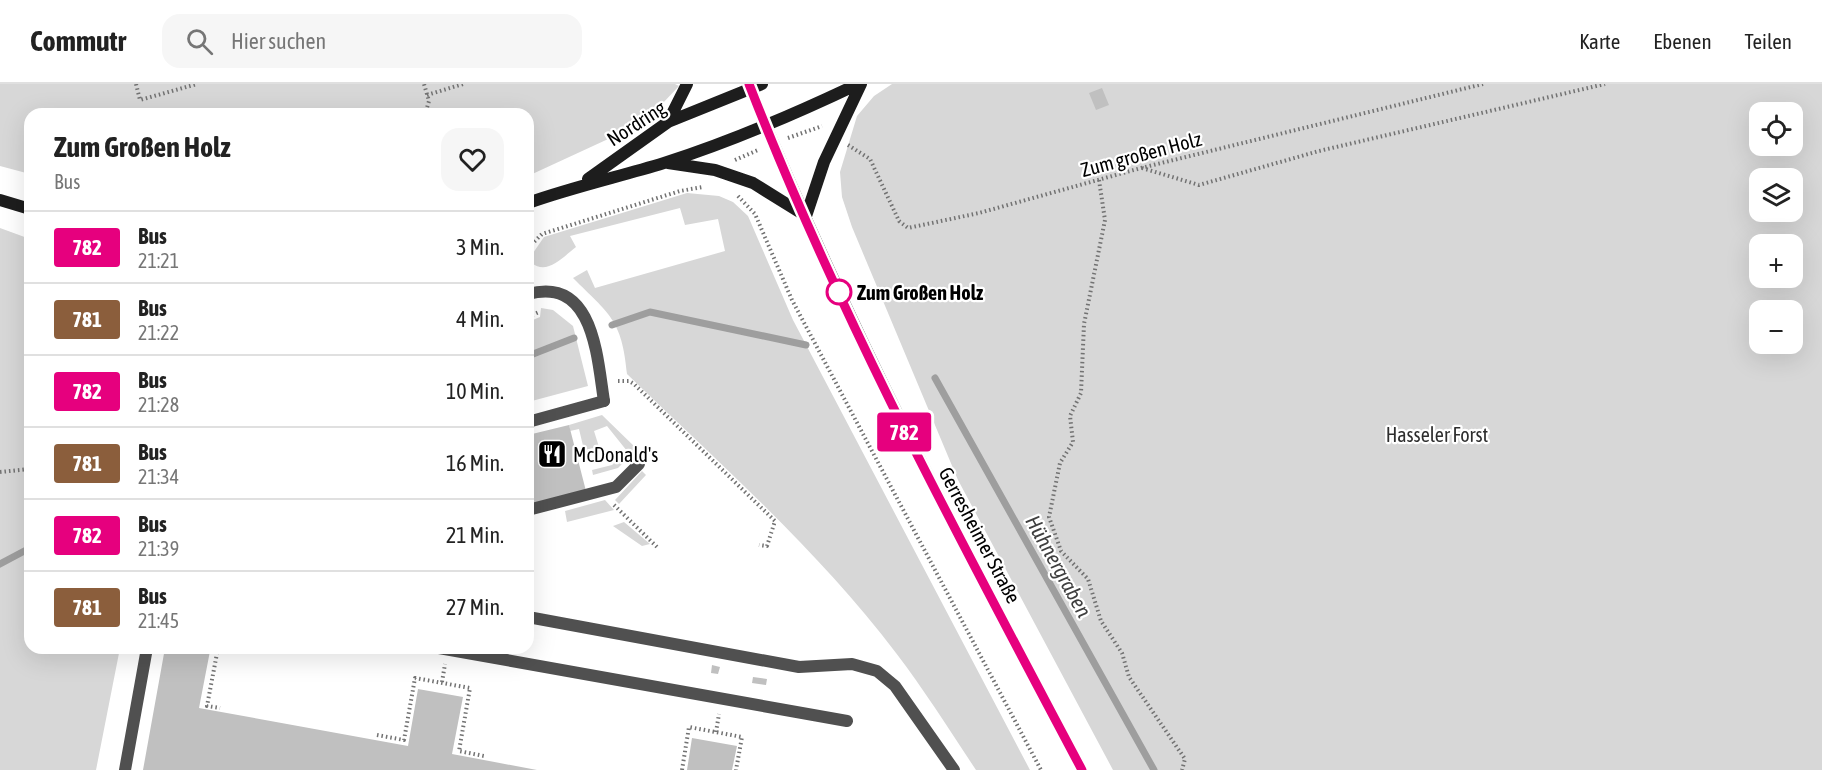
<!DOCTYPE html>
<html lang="de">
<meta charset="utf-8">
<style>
:root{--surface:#fff;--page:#f6f6f6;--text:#222;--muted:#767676;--line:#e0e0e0}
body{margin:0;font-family:"Asap Condensed",sans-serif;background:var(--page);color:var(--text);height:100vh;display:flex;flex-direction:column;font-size:22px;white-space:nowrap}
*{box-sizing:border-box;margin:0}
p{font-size:20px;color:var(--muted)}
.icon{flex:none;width:33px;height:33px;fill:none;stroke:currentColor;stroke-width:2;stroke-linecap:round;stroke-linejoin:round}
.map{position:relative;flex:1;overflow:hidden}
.drawer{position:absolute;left:24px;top:24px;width:510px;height:546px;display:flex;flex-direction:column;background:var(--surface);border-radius:18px;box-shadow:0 6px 24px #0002}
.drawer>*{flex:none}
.badge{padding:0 12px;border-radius:4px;font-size:21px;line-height:39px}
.fabs{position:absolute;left:1749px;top:18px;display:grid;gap:12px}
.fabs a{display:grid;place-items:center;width:54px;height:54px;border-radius:12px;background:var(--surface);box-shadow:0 6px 24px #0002;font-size:30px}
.map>.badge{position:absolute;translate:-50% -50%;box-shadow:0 0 0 3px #fff}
.round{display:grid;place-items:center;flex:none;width:63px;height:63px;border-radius:18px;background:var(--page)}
.summary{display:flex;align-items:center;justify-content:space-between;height:102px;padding:0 30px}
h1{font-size:28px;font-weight:700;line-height:45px}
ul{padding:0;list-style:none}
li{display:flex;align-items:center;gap:18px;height:72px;padding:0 30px;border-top:2px solid var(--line)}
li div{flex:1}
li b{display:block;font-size:22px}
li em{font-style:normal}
li .badge{min-width:66px;font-weight:700;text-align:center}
header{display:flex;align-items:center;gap:36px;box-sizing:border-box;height:84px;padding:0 30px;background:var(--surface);border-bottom:2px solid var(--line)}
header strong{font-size:28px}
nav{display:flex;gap:33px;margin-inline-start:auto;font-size:21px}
.search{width:420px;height:54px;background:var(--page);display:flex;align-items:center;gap:15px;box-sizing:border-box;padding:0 21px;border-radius:18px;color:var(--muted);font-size:22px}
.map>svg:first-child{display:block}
</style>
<header>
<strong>Commutr</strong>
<div class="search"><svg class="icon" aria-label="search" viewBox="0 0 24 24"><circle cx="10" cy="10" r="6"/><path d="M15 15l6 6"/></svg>Hier suchen</div>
<nav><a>Karte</a><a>Ebenen</a><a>Teilen</a></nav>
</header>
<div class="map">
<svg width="1822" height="686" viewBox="0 0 1822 686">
<rect width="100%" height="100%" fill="#fff"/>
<path fill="#d7d7d7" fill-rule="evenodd" d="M0,0H675L679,2L645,38L528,92V30H30V90L0,82Z
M892,0H1822V686H1113L958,396L852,143L842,113L840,88L857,32L874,12ZM1760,28H1792V62H1760ZM1760,94H1792V128H1760ZM1760,160H1792V194H1760ZM1760,226H1792V260H1760Z
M687,109L719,112L733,118L748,132L793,236L1030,686H976C950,647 925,607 896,569C818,466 719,379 627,290C622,235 609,230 573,194L587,186L595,204L725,167L718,135L685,141L680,124L570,152L576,163C564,172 547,192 532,179L533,169L544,153Z
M0,144L30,155V564H120L96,686H0Z
M541,224L553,226L573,242L588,302L528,318V238L540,233Z
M602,331L637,365L618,384L593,391L592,386L612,381L627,367L607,342L594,347L599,363L584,366L579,345L570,347L569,341Z
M642,387L646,391L619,420L615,416Z
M605,416L614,426L567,438L565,427Z
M624,438L650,460L642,462L613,442Z"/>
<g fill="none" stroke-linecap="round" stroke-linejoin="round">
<path stroke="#9e9e9e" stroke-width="7" d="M612,241L650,228L806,261
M528,272L574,254
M935,294L1154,686
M0,480L30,464"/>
</g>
<path fill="#c0c0c0" d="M1102,4L1109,21L1096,26L1089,9Z
M569,341L586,407L528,421V351Z
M165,564L210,567L199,624L408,662L418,605L463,613L452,670L537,686H143Z
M712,581L720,583L718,590L711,589Z
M753,593L767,595L766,601L752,599Z
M692,654L737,662L732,686H687Z"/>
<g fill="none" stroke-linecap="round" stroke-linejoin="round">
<path stroke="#727272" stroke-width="4" stroke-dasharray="1.5 3" stroke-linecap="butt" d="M136,0L140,16L197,0
M427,11L463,0
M417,30L426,27L429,17L424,0
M788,54L822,42
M848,61L870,75L899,137L908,144L979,129L1141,84L1483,0
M735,76L758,66
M1142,84L1199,101L1319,67L1605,0
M1099,96L1105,136L1084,240L1081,309L1070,332L1073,358L1060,379L1049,433L1061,467L1088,495L1101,537L1122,569L1129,593L1185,675L1182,686
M738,112L755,130L792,216L1041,686
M528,164L542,150L680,107L703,103
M528,233L539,228
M618,297H629L634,300L775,437L767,462L759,461
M0,388L30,385
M614,421L657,463
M218,564L207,622L220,624
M442,598L445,580
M716,648L719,630
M377,651L404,656L415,594L470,604L459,667L484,672
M682,686L689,643L742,653L736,686"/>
<path stroke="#505050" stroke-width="12" d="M528,338L604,317
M528,426L616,403L639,380
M528,533L799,583L852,580L877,587L895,602L954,686
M439,564L847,637
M125,686L147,564"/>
<path stroke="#505050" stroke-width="12" d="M528,210C594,192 597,273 604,317"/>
<path stroke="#1d1d1d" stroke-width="12" d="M749,0C844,237 962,461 1082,686
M668,38L687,0
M668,79L715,86L753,99L806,132
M588,95L668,38L762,0
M0,116L30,125
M528,119C573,103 618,93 664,79C730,58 795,30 858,0
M806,132L824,78L861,0"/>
</g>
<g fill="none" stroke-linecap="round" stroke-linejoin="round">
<g stroke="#fff" stroke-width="14">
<path id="line" d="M749,0C841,237 963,461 1082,686"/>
</g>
<use href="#line" stroke="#e6007e" stroke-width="9"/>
</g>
<defs>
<g id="restaurant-square" transform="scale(1.5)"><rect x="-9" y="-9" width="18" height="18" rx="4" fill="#000" stroke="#fff"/><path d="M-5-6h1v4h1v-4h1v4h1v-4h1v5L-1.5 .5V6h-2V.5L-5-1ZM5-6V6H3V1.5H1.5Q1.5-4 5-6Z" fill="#fff"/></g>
</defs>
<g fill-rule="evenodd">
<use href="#restaurant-square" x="552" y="370"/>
</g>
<circle fill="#fff" stroke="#e6007e" stroke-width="3" cx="839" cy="208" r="12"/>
<g text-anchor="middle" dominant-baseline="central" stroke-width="4.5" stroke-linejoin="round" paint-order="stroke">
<g font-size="20" fill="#000" stroke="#fff">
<text transform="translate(636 39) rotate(-33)">Nordring</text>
<text transform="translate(1141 70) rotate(-15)">Zum großen Holz</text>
<text transform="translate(980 451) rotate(62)">Gerresheimer Straße</text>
</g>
<g font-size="20" font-weight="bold" fill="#000" stroke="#fff" text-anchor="start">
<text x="857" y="208">Zum Großen Holz</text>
</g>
<g font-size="20" fill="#2e2e2e" stroke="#fff">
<text x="1437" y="350">Hasseler Forst</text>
</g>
<g font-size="20" fill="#000" stroke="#fff" text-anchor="start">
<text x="573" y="370">McDonald's</text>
</g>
<g font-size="21" font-style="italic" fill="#3f3f3f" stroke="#fff">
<text transform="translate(1059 482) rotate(61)">Hühnergraben</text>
</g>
</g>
</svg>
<div class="fabs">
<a><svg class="icon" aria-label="locate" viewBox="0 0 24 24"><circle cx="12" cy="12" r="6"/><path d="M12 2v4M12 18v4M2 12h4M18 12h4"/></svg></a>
<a><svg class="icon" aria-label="layers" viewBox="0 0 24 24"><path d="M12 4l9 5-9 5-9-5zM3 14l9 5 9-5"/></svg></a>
<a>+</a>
<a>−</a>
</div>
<b class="badge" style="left:904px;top:348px;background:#e6007e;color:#fff">782</b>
<section class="drawer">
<div class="summary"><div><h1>Zum Großen Holz</h1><p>Bus</p></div><a class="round"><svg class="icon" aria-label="heart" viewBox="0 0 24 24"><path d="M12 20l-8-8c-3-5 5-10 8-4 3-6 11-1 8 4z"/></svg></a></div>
<ul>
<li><span class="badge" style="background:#e6007e;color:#fff">782</span><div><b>Bus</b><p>21:21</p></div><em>3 Min.</em></li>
<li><span class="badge" style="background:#8b5e3c;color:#fff">781</span><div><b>Bus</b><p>21:22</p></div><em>4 Min.</em></li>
<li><span class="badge" style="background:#e6007e;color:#fff">782</span><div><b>Bus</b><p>21:28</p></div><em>10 Min.</em></li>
<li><span class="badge" style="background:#8b5e3c;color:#fff">781</span><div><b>Bus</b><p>21:34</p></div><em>16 Min.</em></li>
<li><span class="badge" style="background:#e6007e;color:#fff">782</span><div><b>Bus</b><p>21:39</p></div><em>21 Min.</em></li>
<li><span class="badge" style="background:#8b5e3c;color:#fff">781</span><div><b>Bus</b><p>21:45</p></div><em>27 Min.</em></li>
</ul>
</section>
</div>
